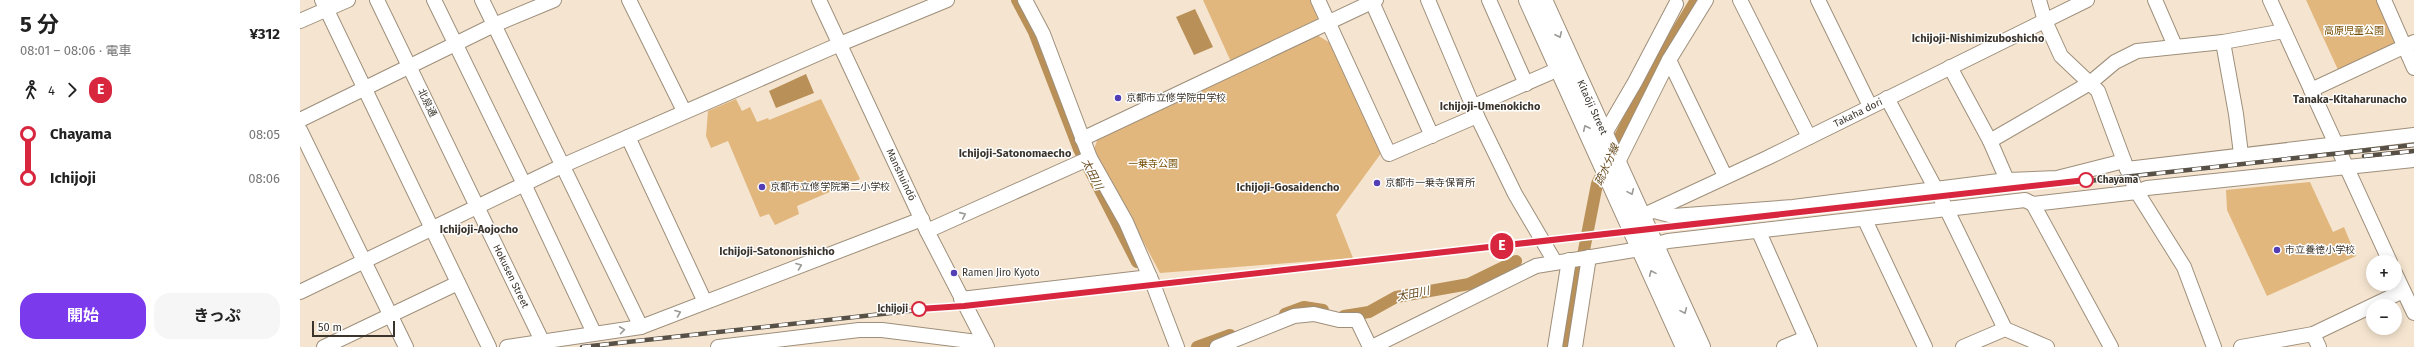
<!DOCTYPE html>
<html lang="ja">
<meta charset="utf-8">
<style>
:root{--surface:#fff;--page:#f6f6f6;--text:#222;--muted:#767676;--accent:#7c3aed}
body{margin:0;font-family:"Fira Sans","Noto Sans JP",sans-serif;background:var(--page);color:var(--text);height:100vh;display:flex;flex-direction:column;font-size:15px;white-space:nowrap}
*{box-sizing:border-box;margin:0}
p{font-size:13px;color:var(--muted)}
.icon{flex:none;width:22px;height:22px;fill:none;stroke:currentColor;stroke-width:2;stroke-linecap:round;stroke-linejoin:round}
.map{position:relative;flex:1;overflow:hidden}
.sheet{display:flex;flex-direction:column;background:var(--surface);width:300px}
.sheet>*{flex:none}
.badge{padding:0 8px;border-radius:13px;font-size:14px;line-height:26px}
.fabs{position:absolute;left:2066px;top:255px;display:grid;gap:8px}
.fabs a{display:grid;place-items:center;width:36px;height:36px;border-radius:50%;background:var(--surface);box-shadow:0 2px 10px #0003;font-size:20px}
.scale{position:absolute;left:12px;bottom:10px;width:83px;box-sizing:border-box;padding-left:4px;border:2px solid #3a342c;border-top:0;font-size:11px;line-height:14px;white-space:nowrap;color:#3a342c;-webkit-text-stroke:3px #fff;paint-order:stroke}
.map>.badge{position:absolute;translate:-50% -50%;box-shadow:0 0 0 2px #fff}
.legs{display:flex;align-items:center;gap:6px;height:44px;padding:0 20px;font-size:13px}
.legs p{margin-inline-start:auto}
.head{display:flex;align-items:center;justify-content:space-between;height:68px;padding:0 20px}
h1{font-size:22px;font-weight:700;line-height:30px}
.cta{display:flex;gap:8px;margin-top:auto;padding:8px 20px}
.cta a{flex:1;height:46px;border-radius:16px;background:var(--accent);color:#fff;font-size:16px;font-weight:700;line-height:46px;text-align:center}
.cta a+a{background:var(--page);color:var(--text)}
ul{padding:0 20px;list-style:none}
li{display:flex;align-items:center;gap:14px;height:44px;font-size:15px}
li i{display:grid;place-items:center;width:6px;height:100%;margin:0 5px;background:currentColor}
li i::after{content:'';width:10px;height:10px;margin:-5px;border:3px solid;border-radius:50%;background:var(--surface)}
li p{margin-inline-start:auto}
li:first-child i{background:linear-gradient(#0000 50%,currentColor 0)}
li:last-child i{background:linear-gradient(currentColor 50%,#0000 0)}
main{display:flex;flex:1;min-height:0}
.map>svg:first-child{display:block}
</style>
<main>
<section class="sheet">
<div class="head"><div><h1>5 分</h1><p>08:01 – 08:06 · 電車</p></div><b>¥312</b></div>
<div class="legs"><svg class="icon" aria-label="walk" viewBox="0 0 24 24"><circle cx="13" cy="4" r="2"/><path d="M13 8l-2 6 4 7M11 14l-3 7M7 12l3-4h3l4 4"/></svg>4<svg class="icon" aria-label="forward" viewBox="0 0 24 24"><path d="M9 5l7 7-7 7"/></svg><b class="badge" style="background:#d7263d;color:#fff">E</b></div>
<ul>
<li><i style="color:#d7263d"></i><b>Chayama</b><p>08:05</p></li>
<li><i style="color:#d7263d"></i><b>Ichijoji</b><p>08:06</p></li>
</ul>
<div class="cta"><a>開始</a><a>きっぷ</a></div>
</section>
<div class="map">
<svg width="2114" height="347" viewBox="0 0 2114 347">
<rect width="100%" height="100%" fill="#f5e5d0"/>
<path fill="#e1b77e" d="M903,0H1012L1020,18L1018,24L932,64Z
M2006,0H2081L2100,42L2039,72Z
M1017,35L1032,44L1082,152L1036,215L1053,258L860,273L794,149L798,138Z
M436,99L442,111L450,107L457,122L468,118L469,120L521,99L560,179L497,206L499,214L475,225L469,214L460,217L428,141L411,148L406,136L408,111Z
M2010,182L2033,232L2044,227L2056,256L1967,296L1927,210L1926,190Z"/>
<path fill="#b99057" d="M895,9L913,47L894,55L876,17Z
M506,74L514,93L476,108L469,91Z"/>
<g fill="none" stroke-linecap="round" stroke-linejoin="round">
<path stroke="#b99057" stroke-width="12" d="M717,0L734,32L779,149L837,262
M985,314L1004,307L1023,310
M1044,316L1069,312L1096,297L1169,284L1216,261
M897,347L930,335
M1265,347L1297,184L1348,80L1396,0"/>
<g stroke="#9e8f7b" stroke-width="16">
<g id="minor">
<path d="M22,0L189,347"/>
<path id="s1" d="M77,0L245,347"/>
<path d="M134,0L224,184L294,333"/>
<path d="M182,0L341,327"/>
<path d="M329,0L384,111"/>
<path id="s2" d="M519,0L627,231L687,347"/>
<path d="M1018,0L1089,154L1177,116L1128,0"/>
<path d="M1189,0L1226,84"/>
<path d="M1440,0L1509,137"/>
<path d="M1518,0L1570,106"/>
<path d="M1739,0L1745,21L1761,56L1798,91L1827,169L2114,135"/>
<path d="M1855,0L1875,46"/>
<path d="M1970,0L2090,262"/>
<path d="M2084,0L2114,68"/>
<path d="M1072,2L1132,136"/>
<path d="M0,21L48,0"/>
<path d="M1923,42L1936,114L1941,154"/>
<path d="M1369,60L1425,176"/>
<path d="M2011,90L2114,42"/>
<path d="M1587,98L1647,210L1705,329"/>
<path d="M1174,106L1268,65"/>
<path d="M1177,116L1215,194L1255,262"/>
<path d="M0,120L194,25L254,0"/>
<path d="M0,130L106,347"/>
<path d="M328,137L405,302"/>
<path d="M782,139L1076,0"/>
<path d="M1690,141L1790,83L1815,62L1837,51L1923,42L1984,31"/>
<path d="M1300,142L1335,82L1376,4"/>
<path d="M790,158L826,222L853,284L877,347"/>
<path d="M1827,169L1837,192L1884,267L1914,347"/>
<path d="M1314,170L1369,60L1406,0"/>
<path d="M1707,180L1757,178L1824,161"/>
<path d="M1733,204L1811,347"/>
<path d="M1354,211L1373,216L1493,207L1707,180L1690,141L1650,67"/>
<path id="s3" d="M1332,219L1342,216L1467,158L1787,0"/>
<path d="M1565,220L1625,347"/>
<path d="M627,231L790,158L743,34L725,0"/>
<path d="M1459,232L1510,347"/>
<path d="M2095,273L2114,313"/>
<path d="M0,292L264,165L540,44L647,0"/>
<path d="M661,299L850,277"/>
<path d="M2013,334L2019,347"/>
<path d="M24,347L158,283"/>
<path d="M207,347L341,327L622,219"/>
<path d="M418,347L559,330H582L685,343"/>
<path d="M917,347L994,316L1014,314L1039,320H1057L1070,347"/>
<path d="M1072,347L1236,266L1340,249L1368,241L1725,200L1733,204L1837,192L1847,188L2114,160"/>
<path d="M1255,347L1269,260"/>
<path d="M1275,347L1289,257"/>
<path d="M1484,347L1506,338"/>
<path d="M1663,347L1705,329L1747,347"/>
<path d="M1941,347L2013,334L2103,291"/>
</g>
</g>
<g stroke="#9e8f7b" stroke-width="20">
<g id="major">
<path d="M1228,0L1385,347"/>
<path id="s4" d="M1243,0L1401,347"/>
</g>
</g>
<use href="#minor" stroke="#fff" stroke-width="14"/>
<use href="#major" stroke="#fff" stroke-width="18"/>
<g stroke="#575046" stroke-width="4.5">
<path id="rail" d="M2064,156L2114,151
M282,347L2114,145"/>
</g>
<use href="#rail" stroke="#fff" stroke-width="3" stroke-dasharray="9" stroke-linecap="butt"/>
</g>
<defs><path id="oneway-chevron" d="M-2-3.5L2.5 0L-2 3.5" fill="none" stroke-width="1.6" stroke-linecap="round" stroke-linejoin="round"/></defs>
<g stroke="#9c9a96">
<use href="#oneway-chevron" transform="translate(1259 35) rotate(65)"/>
<use href="#oneway-chevron" transform="translate(1286 128) rotate(-115)"/>
<use href="#oneway-chevron" transform="translate(1331 192) rotate(66)"/>
<use href="#oneway-chevron" transform="translate(663 215) rotate(-24)"/>
<use href="#oneway-chevron" transform="translate(499 266) rotate(-21)"/>
<use href="#oneway-chevron" transform="translate(1352 273) rotate(-114)"/>
<use href="#oneway-chevron" transform="translate(1384 311) rotate(66)"/>
<use href="#oneway-chevron" transform="translate(378 313) rotate(-21)"/>
<use href="#oneway-chevron" transform="translate(322 330) rotate(-8)"/>
</g>
<g fill="none" stroke-linecap="round" stroke-linejoin="round">
<g stroke="#fff" stroke-width="9">
<path id="line-1" d="M619,309L664,306L1786,180"/>
</g>
<use href="#line-1" stroke="#d7263d" stroke-width="6"/>
</g>
<g fill="#533eb6" stroke="#fff" stroke-width="1.5">
<circle cx="818" cy="98" r="4"/>
<circle cx="1077" cy="183" r="4"/>
<circle cx="462" cy="187" r="4"/>
<circle cx="1977" cy="250" r="4"/>
<circle cx="654" cy="273" r="4"/>
</g>
<g fill="#fff" stroke="#d7263d" stroke-width="2">
<circle cx="1786" cy="180" r="7"/>
<circle cx="619" cy="309" r="7"/>
</g>
<g text-anchor="middle" dominant-baseline="central" stroke-width="3" stroke-linejoin="round" paint-order="stroke">
<g font-size="10" fill="#764e02" stroke="#fff">
<text x="2054" y="31">高原児童公園</text>
<text x="853" y="164">一乗寺公園</text>
</g>
<g font-size="10" fill="#3a342c" stroke="#fff" text-anchor="start">
<text x="826" y="98">京都市立修学院中学校</text>
<text x="1085" y="183">京都市一乗寺保育所</text>
<text x="470" y="187">京都市立修学院第二小学校</text>
<text x="1985" y="250">市立養徳小学校</text>
<text x="662" y="273">Ramen Jiro Kyoto</text>
</g>
<g font-size="10" fill="#3a342c" stroke="#fff">
<text transform="translate(127 103) rotate(64)">北泉通</text>
<text stroke="none"><textPath href="#s4" startOffset="118">Kitaōji Street</textPath></text>
<text stroke="none"><textPath href="#s3" startOffset="250">Takaha dori</textPath></text>
<text stroke="none"><textPath href="#s2" startOffset="193">Manshuindō</textPath></text>
<text stroke="none"><textPath href="#s1" startOffset="307">Hokusen Street</textPath></text>
</g>
<g font-size="10" font-weight="bold" fill="#3a342c" stroke="#fff" text-anchor="start">
<text x="1797" y="180">Chayama</text>
<text x="608" y="309" text-anchor="end">Ichijoji</text>
</g>
<g font-size="11" font-weight="bold" fill="#3a342c" stroke="#fff">
<text x="1678" y="38">Ichijoji-Nishimizuboshicho</text>
<text x="2050" y="99">Tanaka-Kitaharunacho</text>
<text x="1190" y="106">Ichijoji-Umenokicho</text>
<text x="715" y="153">Ichijoji-Satonomaecho</text>
<text x="988" y="187">Ichijoji-Gosaidencho</text>
<text x="179" y="229">Ichijoji-Aojocho</text>
<text x="477" y="251">Ichijoji-Satononishicho</text>
</g>
<g font-size="11" font-style="italic" fill="#684b1f" stroke="#fff">
<text transform="translate(1307 165) rotate(-66)">疏水分線</text>
<text transform="translate(792 174) rotate(63)">太田川</text>
<text transform="translate(1113 294) rotate(-12)">太田川</text>
</g>
</g>
</svg>
<div class="fabs">
<a>+</a>
<a>−</a>
</div>
<div class="scale">50 m</div>
<b class="badge" style="left:1202px;top:246px;background:#d7263d;color:#fff">E</b>
</div>
</main>
